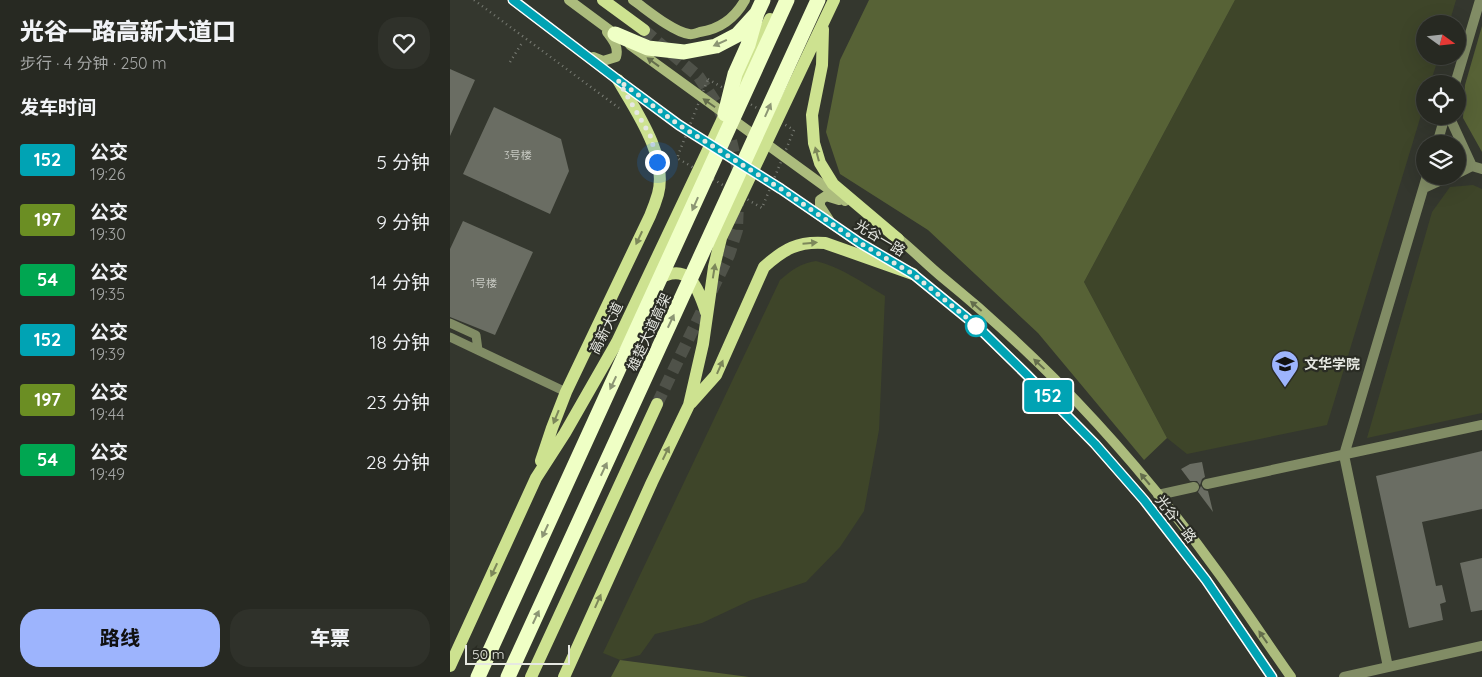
<!DOCTYPE html>
<html lang="zh">
<meta charset="utf-8">
<style>
:root{--surface:#272922;--page:#2f312a;--text:#f1f3f6;--muted:#a4a6a5;--line:#434540;--accent:#9db4fd}
body{margin:0;font-family:Quicksand,"Noto Sans SC",sans-serif;background:var(--page);color:var(--text);height:100vh;display:flex;flex-direction:column;font-size:19px;white-space:nowrap}
*{box-sizing:border-box;margin:0}
p{font-size:16px;color:var(--muted)}
.icon{flex:none;width:28px;height:28px;fill:none;stroke:currentColor;stroke-width:2;stroke-linecap:round;stroke-linejoin:round}
.map{position:relative;flex:1;overflow:hidden}
.sheet{display:flex;flex-direction:column;background:var(--surface);width:450px}
.sheet>*{flex:none}
.badge{padding:0 10px;border-radius:4px;font-size:18px;line-height:32px}
.needle{width:32px;rotate:105deg}
.buttons{position:absolute;left:966px;top:15px;display:grid;gap:10px}
.buttons a{display:grid;place-items:center;width:50px;height:50px;border-radius:50%;background:var(--surface);box-shadow:0 5px 20px #0002,0 0 0 1px var(--line);font-size:25px}
.scale{position:absolute;left:15px;bottom:12px;width:105px;box-sizing:border-box;padding-left:5px;border:2px solid #e6e8e2;border-top:0;font-size:14px;line-height:18px;white-space:nowrap;color:#e6e8e2;-webkit-text-stroke:4px #2a2c24;paint-order:stroke}
.you{position:absolute;width:25px;height:25px;margin:-12px;border:4px solid #fff;border-radius:50%;background:#1a73e8;box-shadow:0 0 0 8px #1a73e833}
.map>.badge{position:absolute;translate:-50% -50%;box-shadow:0 0 0 2px #fff}
h2{padding:0 20px;font-size:19px;line-height:45px}
.round{display:grid;place-items:center;flex:none;width:52px;height:52px;border-radius:20px;background:var(--page)}
.overview{display:flex;align-items:center;justify-content:space-between;height:85px;padding:0 20px}
h1{font-size:24px;font-weight:800;line-height:38px}
.button{display:flex;gap:10px;margin-top:auto;padding:10px 20px}
.button a{flex:1;height:58px;border-radius:20px;background:var(--accent);color:#111;font-size:20px;font-weight:800;line-height:58px;text-align:center}
.button a+a{background:var(--page);color:var(--text)}
ul{padding:0;list-style:none}
li{display:flex;align-items:center;gap:15px;height:60px;padding:0 20px}
li div{flex:1}
li b{display:block;font-size:19px}
li em{font-style:normal}
li .badge{min-width:55px;font-weight:700;text-align:center}
main{display:flex;flex:1;min-height:0}
.map>svg:first-child{display:block}
</style>
<main>
<section class="sheet">
<div class="overview"><div><h1>光谷一路高新大道口</h1><p>步行 · 4 分钟 · 250 m</p></div><a class="round"><svg class="icon" aria-label="heart" viewBox="0 0 24 24"><path d="M12 20l-8-8c-3-5 5-10 8-4 3-6 11-1 8 4z"/></svg></a></div>
<h2>发车时间</h2>
<ul>
<li><span class="badge" style="background:#00a3b4;color:#fff">152</span><div><b>公交</b><p>19:26</p></div><em>5 分钟</em></li>
<li><span class="badge" style="background:#6b8e23;color:#fff">197</span><div><b>公交</b><p>19:30</p></div><em>9 分钟</em></li>
<li><span class="badge" style="background:#00a651;color:#fff">54</span><div><b>公交</b><p>19:35</p></div><em>14 分钟</em></li>
<li><span class="badge" style="background:#00a3b4;color:#fff">152</span><div><b>公交</b><p>19:39</p></div><em>18 分钟</em></li>
<li><span class="badge" style="background:#6b8e23;color:#fff">197</span><div><b>公交</b><p>19:44</p></div><em>23 分钟</em></li>
<li><span class="badge" style="background:#00a651;color:#fff">54</span><div><b>公交</b><p>19:49</p></div><em>28 分钟</em></li>
</ul>
<div class="button"><a>路线</a><a>车票</a></div>
</section>
<div class="map">
<svg width="1032" height="677" viewBox="0 0 1032 677">
<rect width="100%" height="100%" fill="#34372e"/>
<path fill="#3e4529" d="M785,0H1006L999,24H975V56H989L980,84H975V102L877,425L737,454L717,438L634,282Z
M1023,185L1032,189V413L917,438L982,212L1000,187Z
M366,261C391,267 413,283 435,296L429,430L414,511L390,547L356,582L301,600L252,623L205,634L190,655L170,660L153,653L330,280C342,270 351,263 366,261Z"/>
<path fill="#576236" d="M419,0H785L634,282L717,438L694,460L588,333L478,230L390,174L376,132L390,60Z
M1032,26V152L1013,118L1015,85Z
M170,660L299,677H161Z"/>
<path fill="#6a6d63" d="M0,69L25,80L0,136Z
M44,107L111,139L119,171L100,214L13,174Z
M13,221L83,252L45,335L0,317V249Z
M1032,451V509L972,522L986,586L992,585L996,602L990,604L993,620L959,628L926,476Z
M752,462L755,477L752,479L750,485L747,481H740L731,469L740,464Z
M751,486L754,490L758,491L763,512L748,492Z
M1032,558V610L1021,612L1010,563Z"/>
<g fill="none" stroke-linecap="round" stroke-linejoin="round">
<path stroke="#4f5249" stroke-width="12" stroke-dasharray="12 6" stroke-linecap="butt" d="M194,30L249,77L268,106L280,136L288,170
M207,404L279,255L287,230L288,202"/>
<path stroke="#797c74" stroke-width="2.5" stroke-dasharray="1 4" stroke-linecap="butt" d="M24,0L169,108
M60,62L72,43
M258,79L344,130L312,208L227,158Z"/>
<path stroke="#818c65" stroke-width="9" d="M0,323L26,335L28,350
M0,337L116,392"/>
<path stroke="#818c65" stroke-width="10" d="M1005,84L1030,0
M999,116L1022,166
M987,144L995,116
M1008,173L1022,166L1032,169
M974,188L1000,176
M757,484L1032,425
M708,495L744,487
M938,667L894,455L977,176
M894,677L1032,646"/>
<path stroke="#acbc7d" stroke-width="10" d="M63,0L168,80L229,125L331,189L409,243L463,274L528,327L576,374L645,444L694,500L756,580L822,677
M119,0L169,37
M183,0C196,9 223,32 239,34C242,35 247,33 250,32C270,29 285,18 295,0
M180,45L395,201
M143,57L153,61L166,57C169,47 163,40 157,32
M379,220L370,206V200L376,196L389,200
M444,235C461,248 476,264 492,277C598,363 691,465 770,575C794,608 817,643 841,677"/>
<path stroke="#cde290" stroke-width="12" d="M153,0L194,30
M373,29L372,65L362,115L364,143L370,163L383,184L448,239
M206,280C238,261 247,285 256,312
M241,403L266,375L314,267C334,249 348,241 375,243L463,274
M91,461L102,428L116,392L200,216C203,209 206,201 208,194C218,156 186,111 168,80
M0,666L86,478L115,433L167,342L320,19
M81,677L207,404
M114,677L202,482L239,405L253,344L264,267L271,238L384,0"/>
<path stroke="#efffc5" stroke-width="15" d="M165,34L198,48L234,52L266,46L287,35L307,13
M275,114L285,74L298,45L307,13L313,0"/>
<path stroke="#efffc5" stroke-width="15" d="M28,677L337,0
M58,677L368,0"/>
</g>
<defs><path id="oneway-solid" d="M-6-.8H1V-3.2L6.5 0L1 3.2V.8H-6Z" transform="scale(1.25)"/></defs>
<g fill="#8c9674">
<use href="#oneway-solid" transform="translate(270 43) rotate(156)"/>
<use href="#oneway-solid" transform="translate(318 110) rotate(-66)"/>
<use href="#oneway-solid" transform="translate(245 204) rotate(114)"/>
<use href="#oneway-solid" transform="translate(221 321) rotate(-65)"/>
<use href="#oneway-solid" transform="translate(163 383) rotate(115)"/>
<use href="#oneway-solid" transform="translate(154 469) rotate(-65)"/>
<use href="#oneway-solid" transform="translate(95 531) rotate(115)"/>
<use href="#oneway-solid" transform="translate(86 617) rotate(-65)"/>
</g>
<g fill="#646d4c">
<use href="#oneway-solid" transform="translate(203 62) rotate(-144)"/>
<use href="#oneway-solid" transform="translate(259 103) rotate(-145)"/>
<use href="#oneway-solid" transform="translate(526 306) rotate(-139)"/>
<use href="#oneway-solid" transform="translate(589 364) rotate(-137)"/>
<use href="#oneway-solid" transform="translate(695 479) rotate(-130)"/>
<use href="#oneway-solid" transform="translate(813 637) rotate(-125)"/>
</g>
<g fill="#7c875a">
<use href="#oneway-solid" transform="translate(367 154) rotate(-105)"/>
<use href="#oneway-solid" transform="translate(189 238) rotate(115)"/>
<use href="#oneway-solid" transform="translate(360 243) rotate(-5)"/>
<use href="#oneway-solid" transform="translate(264 271) rotate(-81)"/>
<use href="#oneway-solid" transform="translate(270 367) rotate(-66)"/>
<use href="#oneway-solid" transform="translate(106 417) rotate(112)"/>
<use href="#oneway-solid" transform="translate(216 453) rotate(-64)"/>
<use href="#oneway-solid" transform="translate(44 570) rotate(115)"/>
<use href="#oneway-solid" transform="translate(148 601) rotate(-66)"/>
</g>
<g fill="none" stroke-linecap="round" stroke-linejoin="round">
<g stroke="#fff" stroke-width="11">
<path id="line" d="M63,0L168,80L229,125L331,189L410,243L463,274L528,327L576,374L645,444L694,500L756,580L822,677"/>
</g>
<use href="#line" stroke="#00a3b4" stroke-width="8"/>
<path stroke="#e6e8e2" stroke-width="5" stroke-dasharray="0 9" d="M207,162L201,137L168,80L229,125L331,189L410,243L463,274L528,327L526,326"/>
</g>
<defs>
<g id="university-pin" transform="scale(1.4375)"><path d="M0 17L-7.5 6A9.5 9.5 0 1 1 7.5 6Z" fill="#9db4fd" stroke="#2a2c24"/><path d="M0-5L7-2L0 1L-7-2ZM-4 1L0 2.5L4 1V4Q0 6-4 4Z" fill="#111"/></g>
</defs>
<g fill-rule="evenodd">
<use href="#university-pin" x="835" y="364"/>
</g>
<circle fill="#fff" stroke="#00a3b4" stroke-width="2.5" cx="526" cy="326" r="10"/>
<g text-anchor="middle" dominant-baseline="central" stroke-width="4.5" stroke-linejoin="round" paint-order="stroke">
<g font-size="11" fill="#c7c9c2">
<text x="68" y="155">3号楼</text>
<text x="34" y="283">1号楼</text>
</g>
<g font-size="14" fill="#e6e8e2" stroke="#2a2c24">
<text transform="translate(430 238) rotate(31)">光谷一路</text>
<text transform="translate(156 328) rotate(-63)">高新大道</text>
<text transform="translate(199 332) rotate(-65)">雄楚大道高架</text>
<text transform="translate(726 519) rotate(52)">光谷一路</text>
</g>
<g font-size="14" font-weight="bold" fill="#e6e8e2" stroke="#2a2c24" text-anchor="start">
<text x="854" y="364">文华学院</text>
</g>
</g>
</svg>
<div class="buttons">
<a><svg class="needle" viewBox="-14 -14 28 28"><path d="M0-13l5 13h-10z" fill="#e53935"/><path d="M0 13l5-13h-10z" fill="#a4a6a5"/></svg></a>
<a><svg class="icon" aria-label="locate" viewBox="0 0 24 24"><circle cx="12" cy="12" r="6"/><path d="M12 2v4M12 18v4M2 12h4M18 12h4"/></svg></a>
<a><svg class="icon" aria-label="layers" viewBox="0 0 24 24"><path d="M12 4l9 5-9 5-9-5zM3 14l9 5 9-5"/></svg></a>
</div>
<div class="scale">50 m</div>
<div class="you" style="left:207px;top:162px"></div>
<b class="badge" style="left:598px;top:396px;background:#00a3b4;color:#fff">152</b>
</div>
</main>
